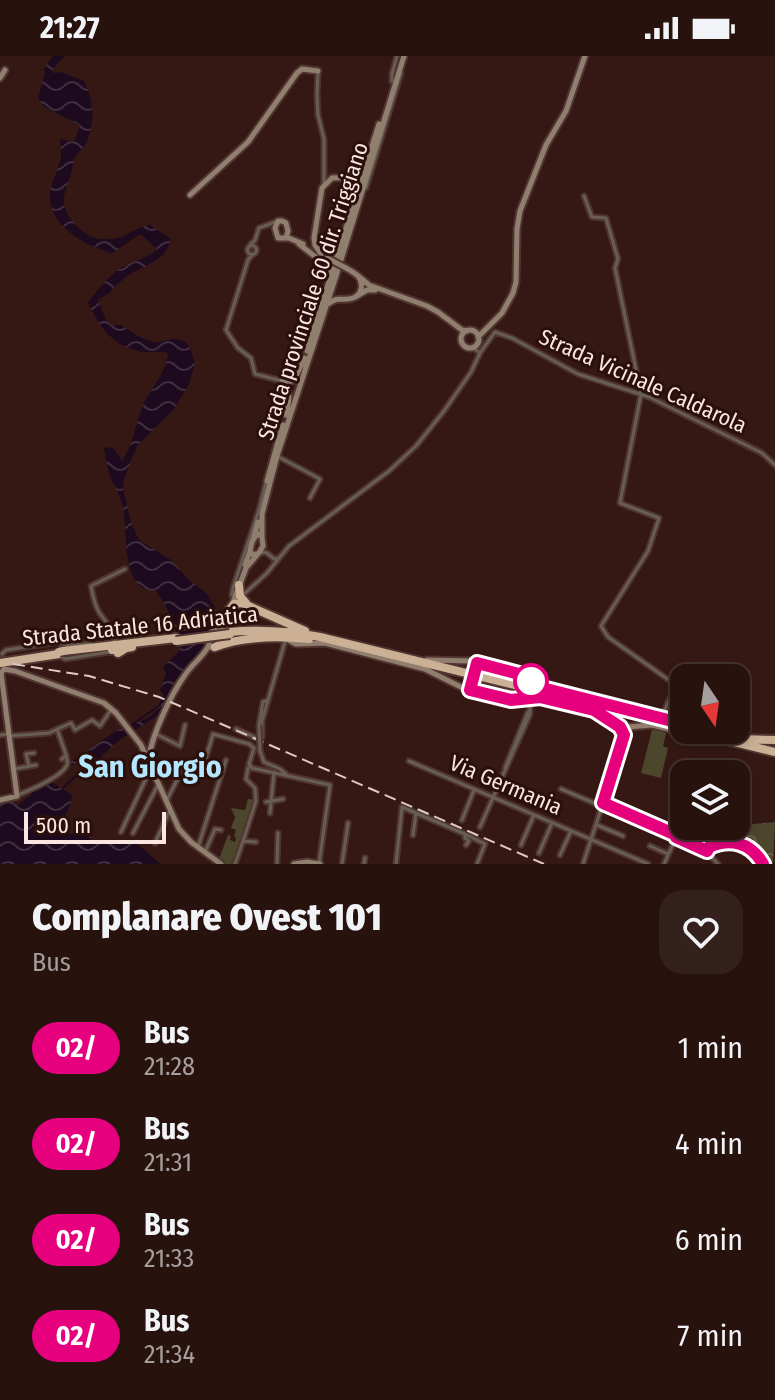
<!DOCTYPE html>
<html lang="it">
<style>
:root{--surface:#28120e;--page:#34201c;--text:#f1f3f6;--muted:#a59e9e;--line:#44322e}
body{margin:0;font-family:"Fira Sans Condensed",sans-serif;background:var(--page);color:var(--text);height:100vh;display:flex;flex-direction:column;font-size:30px;white-space:nowrap}
*{box-sizing:border-box;margin:0}
p{font-size:26px;color:var(--muted)}
.icon{flex:none;width:44px;height:44px;fill:none;stroke:currentColor;stroke-width:2;stroke-linecap:round;stroke-linejoin:round}
.map{position:relative;height:808px;overflow:hidden}
.drawer{display:flex;flex-direction:column;background:var(--surface);flex:1}
.drawer>*{flex:none}
.badge{padding:0 16px;border-radius:26px;font-size:28px;line-height:52px}
.needle{width:52px;rotate:167deg}
.fabs{position:absolute;left:670px;top:608px;display:grid;gap:16px}
.fabs a{display:grid;place-items:center;width:80px;height:80px;border-radius:16px;background:var(--surface);box-shadow:0 4px 12px #0003,0 0 0 2px var(--line);font-size:40px}
.scale{position:absolute;left:24px;bottom:20px;width:142px;box-sizing:border-box;padding-left:8px;border:4px solid #fbe6e2;border-top:0;font-size:22px;line-height:28px;white-space:nowrap;color:#fbe6e2;-webkit-text-stroke:6px #2b0f0a;paint-order:stroke}
.map>.badge{position:absolute;translate:-50% -50%;box-shadow:0 0 0 4px #fff}
.round{display:grid;place-items:center;flex:none;width:84px;height:84px;border-radius:24px;background:var(--page)}
.summary{display:flex;align-items:center;justify-content:space-between;height:136px;padding:0 32px}
h1{font-size:38px;font-weight:800;line-height:60px}
ul{padding:0;list-style:none}
li{display:flex;align-items:center;gap:24px;height:96px;padding:0 32px}
li div{flex:1}
li b{display:block;font-size:30px}
li em{font-style:normal}
li .badge{min-width:88px;font-weight:700;text-align:center}
.status{display:flex;justify-content:space-between;align-items:center;height:56px;padding:0 40px;background:var(--surface);direction:ltr}
.status svg{height:22px;fill:currentColor}
.map>svg:first-child{display:block}
</style>
<div class="status"><b>21:27</b><svg viewBox="0 0 49 12"><path d="M0 12V9h3v3zM5 12V6h3v6zM10 12V3h3v9zM15 12V0h3v12zM26 1h20v11H26zM47 4h2v5h-2z"/></svg></div>
<div class="map">
<svg width="775" height="808" viewBox="0 0 775 808">
<defs>
<pattern id="park-crowns" width="20" height="18" patternUnits="userSpaceOnUse" patternTransform="scale(2)"><rect width="20" height="18" fill="#4c472c"/><path d="M2 6a3 3 0 1 1 6 0M12 15a3 3 0 1 1 6 0" fill="none" stroke="#67624a"/></pattern>
<pattern id="water-waves" width="16" height="10" patternUnits="userSpaceOnUse" patternTransform="scale(2)"><rect width="16" height="10" fill="#1d0a1e"/><path d="M0 5q4-4 8 0t8 0" fill="none" stroke="#3f2e3e"/></pattern>
</defs>
<rect width="100%" height="100%" fill="#351813"/>
<path fill="#4c472c" d="M653,670L667,674L663,690L668,692L661,722L641,717Z
M248,743L256,744L234,808H225L219,803L228,779L231,780L230,784L235,786L236,782L234,780L236,774L231,772L235,761L231,752L245,754Z"/>
<path fill="url(#park-crowns)" d="M775,766L773,808H766C748,777 733,784 704,788L714,772Z"/>
<path fill="url(#water-waves)" d="M53,0H65L52,14L53,17L61,16L84,25C93,42 95,60 89,79C87,89 81,93 76,100C73,105 73,112 71,118C63,141 58,149 76,169C83,177 93,183 104,183C126,185 130,172 150,169L171,183C166,203 149,209 132,217C125,221 118,228 111,234V236L98,244L106,264L111,269H121L138,280L155,287L172,283L185,285L190,292L195,307L189,328L173,354L137,390L124,423L123,433L131,466L139,484L171,504L187,522L207,538L215,551L217,562L209,576L207,589L177,627L160,658L121,683L97,704C95,711 86,721 79,722L81,710L76,707L72,709L70,706C89,696 105,680 124,671C134,667 145,665 153,658C158,654 161,647 165,642L164,638L160,634L166,617L163,611L180,594C176,572 169,553 156,535C120,537 128,474 123,451C120,440 116,432 111,423C107,413 106,402 104,392L113,391L122,405C135,384 134,371 143,350C150,332 166,318 168,297C159,294 152,297 143,296C114,291 98,271 88,246C98,234 107,221 121,212C133,205 147,203 157,193L140,178L111,198C103,193 96,192 88,188C63,175 42,155 53,125C60,107 63,102 60,83L74,86L80,69L44,51L38,42L45,17L44,13Z
M52,726L72,739C72,752 61,761 63,775L66,773L70,778L74,777L85,780L83,778V775L90,779L88,782C109,794 119,781 138,785L137,788C146,794 152,802 162,808H0V749L8,744L18,749L31,739V736L35,734L38,735Z"/>
<g fill="none" stroke-linecap="round" stroke-linejoin="round">
<path stroke="#1d0a1e" stroke-width="2" d="M130,670L159,650L166,637
M63,732L81,715"/>
<g stroke="#513530" stroke-width="7">
<path id="street" d="M318,15L317,39L318,59L324,83V129
M392,25V18L397,0
M366,132L401,17
M584,140L592,161L606,162L618,203L615,212L641,338L620,447L659,462L648,495L601,570L608,581L676,629L661,662
M250,189L255,184L259,172L278,165
M247.5 194a4.5 4.5 0 1 1 9 0a4.5 4.5 0 1 1-9 0Z
M253,198L248,204L226,274L238,292L251,302L255,318L282,325L292,310
M472,291L480,297
M277,400L320,423L310,442
M261,496L267,497L274,503L279,502
M232,539L233,532L259,454L277,384
M243,539L267,517L289,490L389,415L416,390L444,355L471,316L480,297L495,276L512,282L578,318L649,341L762,397L775,409
M114,585C114,574 105,565 99,556C94,548 93,539 91,530L125,513
M2,598L6,594L58,586L66,589L91,588
M62,601L65,603L109,596
M259,669L263,646L268,644
M57,673L66,699L62,703
M236,673L256,682L262,681V665L286,582
M156,678L180,690L185,669
M0,679L9,678
M9,680L49,677L71,667L75,674L92,664L100,670L111,654
M260,695L264,706L280,713L286,718
M409,705L648,808
M29,710L26,698L34,697
M505,712L528,656
M14,713L36,709
M501,726L519,734
M561,733L705,794L718,808
M18,739C30,734 57,723 65,712C69,707 67,705 66,699
M166,746L184,710L202,715L213,678L249,688L254,692L249,708L252,712L330,729L319,808
M266,746L283,743
M603,747L694,786L709,791
M270,757L274,716
M462,764L474,734
M597,769L623,780
M480,771L530,658V649L528,642
M121,776L150,714
M133,777L158,729
M465,778L485,788L477,808
M413,779L416,757
M243,785L256,745L255,732L246,723L248,712
M694,786L695,784L703,787H706L714,770
M155,787L170,754
M521,789L534,759
M650,790L668,798
M198,791L226,704
M709,791C731,781 751,787 763,808
M205,796L215,773L221,774
M539,797L552,767
M560,799L571,775
M235,808L243,785L256,786
M277,808L278,777
M342,808L348,767
M364,808L365,802
M396,808L402,751L465,778V782L469,785L466,789
M583,808L627,674
M664,808L684,764"/>
</g>
<g stroke="#513530" stroke-width="9">
<path id="secondary" d="M0,22L5,14
M343,122L352,129L355,139
M190,139L248,86L297,17L302,13L318,15
M286,182L288,175L286,167L282,165H278L275,172L278,182H289L303,188
M299,188L326,209L330,220
M321,198L315,189L314,182L322,132L332,122C344,120 355,125 363,113
M357,219L369,229L427,250L438,256L462,274L467,275
M357,240L367,234H375
M328,248C339,239 342,246 353,242C362,239 364,227 358,220C356,218 348,213 346,212
M461 283a9 9 0 1 1 18 0a9 9 0 1 1-18 0Z
M478,281L502,257L513,237L516,226L517,173L520,155L546,89L566,55L585,0
M307,295L379,68
M282,325L289,326L294,324L305,302
M282,326C292,336 289,346 286,359
M267,425L283,369
M259,478L262,481L263,490L259,497L253,499L250,495C251,489 252,481 259,478Z
M254,481L258,466
M262,481V458L277,400L336,220L404,0
M245,509L250,495
M216,571L225,559
M216,571L219,572C223,579 219,589 212,592L209,589L210,580Z
M221,578L246,512L257,499
M287,583L296,588L325,587L425,613L463,632L505,643L515,644L540,641L594,654L613,666L624,675L627,674V671
M427,604L471,605L508,614L519,618L547,634
M1,617L4,613L15,615L104,647L116,657L141,689L179,773L191,786L221,808
M628,671L652,669L685,677
M708,674L742,681
M149,701C152,679 171,638 185,619C192,608 204,600 209,589
M0,744L17,740L1,617
M294,808L307,806L320,808"/>
</g>
<g stroke="#513530" stroke-width="12">
<path id="highway" d="M239,529L240,540L246,547
M230,553L234,548L242,547L305,575
M229,576C260,573 289,575 320,581L684,671
M215,591C244,580 278,580 309,583
M112,594L119,593L118,597L126,592L132,591
M63,595L176,582
M0,607L59,598
M510,620L512,615
M505,643L507,638
M685,674L775,696
M740,683L775,684"/>
</g>
<use href="#street" stroke="#685d53" stroke-width="3"/>
<use href="#secondary" stroke="#907e6e" stroke-width="5"/>
<use href="#highway" stroke="#cbb096" stroke-width="8"/>
<path stroke="#dfc9c5" stroke-width="2" stroke-dasharray="12 6" stroke-linecap="butt" d="M13,608L89,620L159,641L544,808"/>
<g stroke="#513530" stroke-width="7" stroke-linecap="butt">
<path id="street-bridge" d="M259,669L260,695"/>
</g>
<g stroke="#513530" stroke-width="9" stroke-linecap="butt">
<path id="secondary-bridge" d="M327,202L346,212
M472,627L475,614"/>
</g>
<g stroke="#513530" stroke-width="12" stroke-linecap="butt">
<path id="highway-bridge" d="M176,585L230,578
M59,596L63,595"/>
</g>
<use href="#street-bridge" stroke="#685d53" stroke-width="3"/>
<use href="#secondary-bridge" stroke="#907e6e" stroke-width="5"/>
<use href="#highway-bridge" stroke="#cbb096" stroke-width="8"/>
</g>
<g fill="none" stroke-linecap="round" stroke-linejoin="round">
<g stroke="#fff" stroke-width="18">
<path id="line" d="M684,668L542,632L519,618L477,607L470,634L511,644L540,641L594,654L620,671L624,679L603,747L674,778L677,779L676,781L707,795L709,791C731,781 751,787 763,808"/>
</g>
<use href="#line" stroke="#e6007e" stroke-width="12"/>
</g>
<circle fill="#fff" stroke="#e6007e" stroke-width="4" cx="531" cy="625" r="16"/>
<g text-anchor="middle" dominant-baseline="central" stroke-width="6" stroke-linejoin="round" paint-order="stroke">
<g font-size="22" fill="#fbe6e2" stroke="#2b0f0a">
<text transform="translate(313 235) rotate(-72)">Strada provinciale 60 dir. Triggiano</text>
<text transform="translate(643 325) rotate(24)">Strada Vicinale Caldarola</text>
<text transform="translate(140 570) rotate(-6)">Strada Statale 16 Adriatica</text>
<text transform="translate(506 729) rotate(23)">Via Germania</text>
</g>
<g font-size="30" font-weight="bold" fill="#b4e7fd" stroke="#2b0f0a">
<text x="150" y="711">San Giorgio</text>
</g>
</g>
</svg>
<div class="fabs">
<a><svg class="needle" viewBox="-14 -14 28 28"><path d="M0-13l5 13h-10z" fill="#e53935"/><path d="M0 13l5-13h-10z" fill="#a59e9e"/></svg></a>
<a><svg class="icon" aria-label="layers" viewBox="0 0 24 24"><path d="M12 4l9 5-9 5-9-5zM3 14l9 5 9-5"/></svg></a>
</div>
<div class="scale">500 m</div>
</div>
<section class="drawer">
<div class="summary"><div><h1>Complanare Ovest 101</h1><p>Bus</p></div><a class="round"><svg class="icon" aria-label="heart" viewBox="0 0 24 24"><path d="M12 20l-8-8c-3-5 5-10 8-4 3-6 11-1 8 4z"/></svg></a></div>
<ul>
<li><span class="badge" style="background:#e6007e;color:#fff">02/</span><div><b>Bus</b><p>21:28</p></div><em>1 min</em></li>
<li><span class="badge" style="background:#e6007e;color:#fff">02/</span><div><b>Bus</b><p>21:31</p></div><em>4 min</em></li>
<li><span class="badge" style="background:#e6007e;color:#fff">02/</span><div><b>Bus</b><p>21:33</p></div><em>6 min</em></li>
<li><span class="badge" style="background:#e6007e;color:#fff">02/</span><div><b>Bus</b><p>21:34</p></div><em>7 min</em></li>
</ul>
</section>
